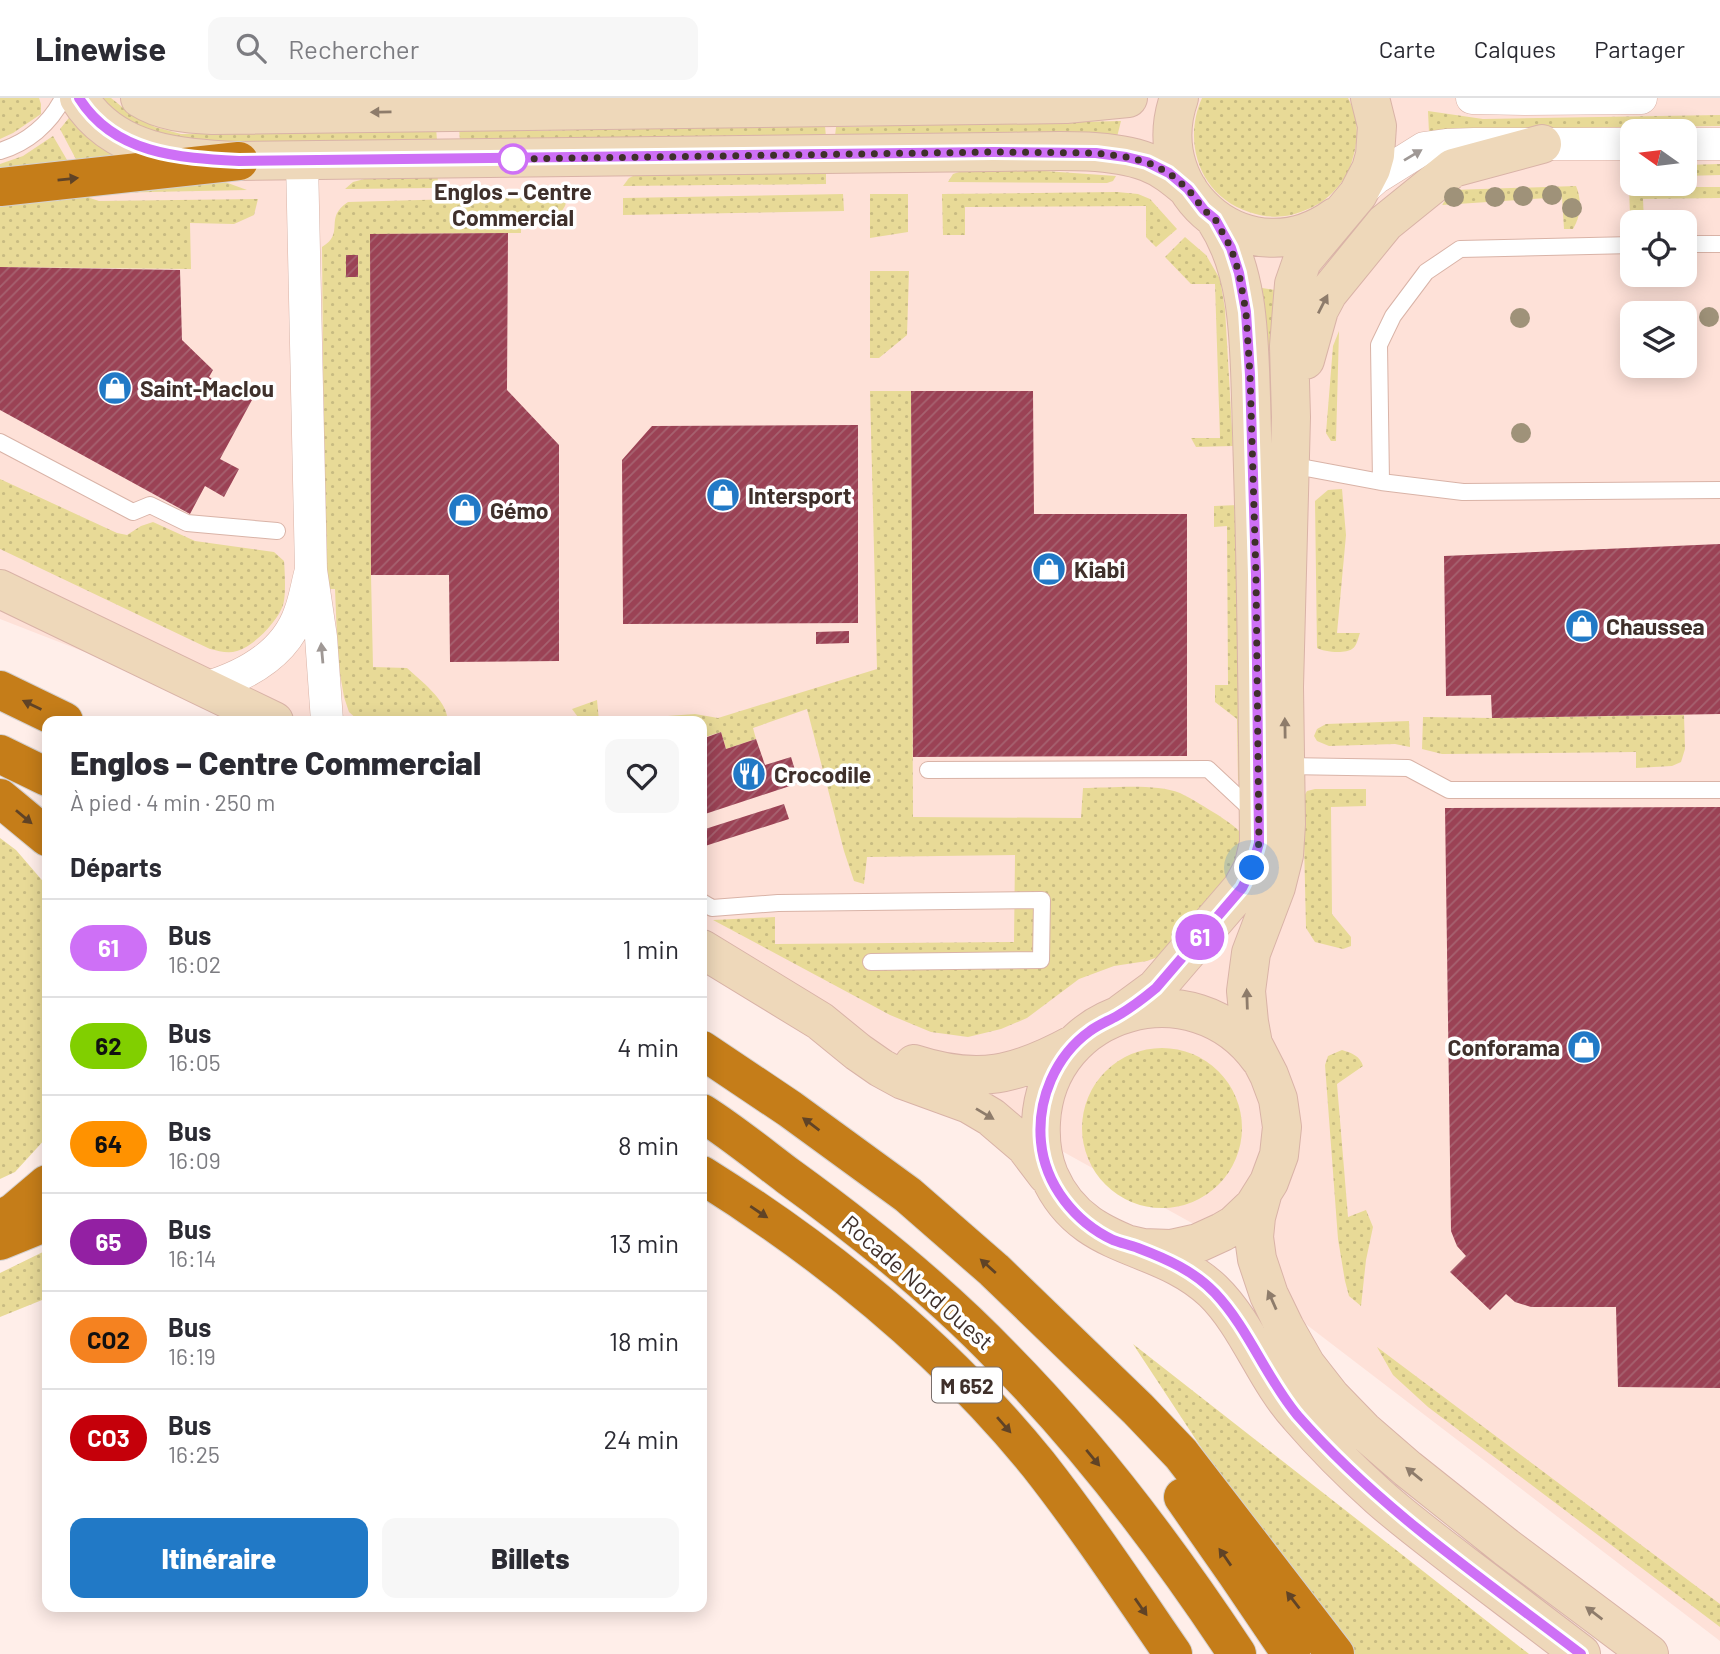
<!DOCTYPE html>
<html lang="fr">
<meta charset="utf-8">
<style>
:root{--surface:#fff;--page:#f7f7f7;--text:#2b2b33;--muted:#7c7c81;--line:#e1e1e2;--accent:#2179c6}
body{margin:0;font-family:Barlow,sans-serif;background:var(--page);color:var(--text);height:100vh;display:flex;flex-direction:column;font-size:26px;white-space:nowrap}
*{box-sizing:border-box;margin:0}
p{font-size:23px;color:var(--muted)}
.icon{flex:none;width:38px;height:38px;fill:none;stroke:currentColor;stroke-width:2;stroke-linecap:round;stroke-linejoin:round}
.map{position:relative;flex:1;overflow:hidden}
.sheet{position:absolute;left:42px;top:618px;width:665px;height:896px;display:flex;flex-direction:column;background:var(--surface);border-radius:14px;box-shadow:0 4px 18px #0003}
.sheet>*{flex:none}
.badge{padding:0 14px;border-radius:23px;font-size:24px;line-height:46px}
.needle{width:46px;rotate:284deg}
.controls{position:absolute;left:1620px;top:21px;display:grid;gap:14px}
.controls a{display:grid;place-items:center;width:77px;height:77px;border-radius:14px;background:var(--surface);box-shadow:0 4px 18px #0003;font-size:35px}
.you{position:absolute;width:35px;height:35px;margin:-18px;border:5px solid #fff;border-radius:50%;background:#1a73e8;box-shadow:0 0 0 10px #1a73e833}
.map>.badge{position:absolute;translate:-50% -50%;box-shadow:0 0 0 4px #fff}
h2{padding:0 28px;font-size:26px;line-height:63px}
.round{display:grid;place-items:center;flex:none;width:74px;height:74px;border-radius:14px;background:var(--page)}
.head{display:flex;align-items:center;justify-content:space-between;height:119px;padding:0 28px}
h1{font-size:33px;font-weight:800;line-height:52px}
.button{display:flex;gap:14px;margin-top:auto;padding:14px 28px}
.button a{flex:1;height:80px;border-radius:14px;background:var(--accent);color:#fff;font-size:28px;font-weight:800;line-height:80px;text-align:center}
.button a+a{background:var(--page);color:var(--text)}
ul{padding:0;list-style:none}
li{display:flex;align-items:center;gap:21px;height:98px;padding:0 28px;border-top:2px solid var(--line)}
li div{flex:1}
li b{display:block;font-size:26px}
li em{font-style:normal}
li .badge{min-width:77px;font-weight:700;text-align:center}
header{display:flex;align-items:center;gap:42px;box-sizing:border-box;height:98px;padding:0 35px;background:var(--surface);border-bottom:2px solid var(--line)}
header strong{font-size:33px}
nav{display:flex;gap:38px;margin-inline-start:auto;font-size:24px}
.search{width:490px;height:63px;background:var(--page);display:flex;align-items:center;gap:18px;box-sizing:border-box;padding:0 24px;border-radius:14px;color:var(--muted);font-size:26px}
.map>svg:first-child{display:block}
</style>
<header>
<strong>Linewise</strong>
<div class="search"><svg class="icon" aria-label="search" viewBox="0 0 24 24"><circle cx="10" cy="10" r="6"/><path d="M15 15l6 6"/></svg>Rechercher</div>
<nav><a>Carte</a><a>Calques</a><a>Partager</a></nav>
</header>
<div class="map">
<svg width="1720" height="1556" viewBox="0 0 1720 1556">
<defs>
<pattern id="grass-dots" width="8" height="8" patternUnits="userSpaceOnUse" patternTransform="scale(1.75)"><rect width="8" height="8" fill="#e8da97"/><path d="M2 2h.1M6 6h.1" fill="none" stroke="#c8bb82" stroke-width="1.8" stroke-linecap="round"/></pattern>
<pattern id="building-hatch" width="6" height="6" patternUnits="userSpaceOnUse" patternTransform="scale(1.75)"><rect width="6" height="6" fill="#9b4255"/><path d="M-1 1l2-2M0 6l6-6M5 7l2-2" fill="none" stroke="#a66270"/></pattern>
</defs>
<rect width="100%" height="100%" fill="#ffeee9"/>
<path fill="#fee1d8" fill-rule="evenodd" d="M0,0H1720V1543L1269,1198L1257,1161L702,854V623H262L0,521ZM1633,33H1685V86H1633ZM1633,124H1685V177H1633ZM1633,215H1685V268H1633Z"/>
<path fill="url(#grass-dots)" d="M0,0H39L41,6V16L13,35L0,41Z
M95,0H111L132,17L155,29L181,36L388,33L436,29L437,43L197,46L147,36Z
M1202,0H1348C1359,20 1359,41 1352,63C1348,77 1340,88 1329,98C1318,108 1305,113 1291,117C1277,120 1263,119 1249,114C1200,98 1182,45 1202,0Z
M1428,13L1483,21L1720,17V28L1473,31L1429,35Z
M72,16L123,56L79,67L60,31Z
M1121,23L1117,39L835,38L836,29Z
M825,28L826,39L460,43L459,30H491L514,33Z
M53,38L70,67L0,76V66L23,58Z
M1720,66V77L1685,78V67Z
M962,73H1045L1116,78L1113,83L1107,85L948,84L953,76Z
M826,75V86L623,88L629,80L637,76Z
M438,79L437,90L345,91L353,84L368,80Z
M204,83L225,84L247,92L102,95Z
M1576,88C1582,102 1581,118 1573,131H1564L1562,99L1442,107L1452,92Z
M1629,89H1720V100L1643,101L1644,124L1633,125L1630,117Z
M82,92L90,100L99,103L258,101L254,117L234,126L190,125L191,171L0,169V101Z
M1117,94L1138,96L1150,101L1177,131L1156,149L1146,139V108L965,109V137H943L942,96Z
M843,96L844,113L623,117V100Z
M870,96H908V134L870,140Z
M568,98L565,108L558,119L521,121V135L370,136L371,477L373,569L407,570C420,582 450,605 447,623H359L349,614L344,599L338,564L335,491H325L322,149C346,135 323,120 348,104Z
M1185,139L1206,157L1220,181L1225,211L1233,348L1196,349L1191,340H1220L1215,186H1191L1165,159Z
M870,173H909L907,237L879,260H870Z
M1255,189L1283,193L1274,323L1271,326Z
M1339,233L1336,343H1331L1326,335L1333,248Z
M870,293H911L913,719L1081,720L1083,690C1111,690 1155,685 1180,695C1193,701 1206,710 1218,717C1234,728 1244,733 1249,752L1169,855L1147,863L1114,868L1079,881L1027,920L1001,931L968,939L931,934L890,917L713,822L775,819V846L1014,844L1015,757L867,759L864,786L854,783L844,753L807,611L753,630L756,641L726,651L721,634L702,640V623H581L572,611L597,602L599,623L695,616L718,620L877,571Z
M0,381L117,435L127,437L141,428L153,424L195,443L274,454L284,463C285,474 286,498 283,507C278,523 253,549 237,553C228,556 219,553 210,551L0,451Z
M1342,391L1346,437L1337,535H1360C1358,540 1357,548 1352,551C1346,556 1323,554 1317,550L1315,403L1328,392Z
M1238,407L1250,683L1238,682L1237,621L1215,604V587H1228L1227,428L1214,429V408Z
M1684,617L1685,651L1681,664L1672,668L1636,670V654L1442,656L1422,651L1423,619L1492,620Z
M1409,623L1410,649L1395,646L1329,648L1317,643L1314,638L1317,631L1326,626Z
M1315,691H1366V708L1331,709L1332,816L1351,839V848L1343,851L1315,844L1306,830L1303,700L1307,693Z
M0,740L16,752L47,788V1039L15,1074L0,1081Z
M1082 1030a80 80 0 1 1 160 0a80 80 0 1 1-160 0Z
M1342,952C1352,955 1360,958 1363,968L1337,986L1348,1119L1366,1112L1373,1129L1366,1162L1361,1208L1349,1198L1345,1183L1338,1141L1325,967L1328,958Z
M47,1152V1200L0,1219V1175Z
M1133,1246L1529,1556H1337Z
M1377,1249L1720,1506V1529L1428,1309L1393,1277Z"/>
<path fill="url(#building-hatch)" d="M508,135L507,292L559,347V563L450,564L449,477H371L370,136Z
M346,157H358V179H346Z
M0,169L180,172L182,242L213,272L209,279L252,302L220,361L239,371L224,399L205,388L190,416L0,312Z
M911,293H1033L1034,416H1187V658L913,659Z
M858,327V525L623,526L622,362L652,328Z
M1720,446V616L1492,620L1491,597L1446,598L1444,458Z
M849,533V545L816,546V534Z
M721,634L726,651L756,641L765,667L791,659L799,685L702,717V641Z
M784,706L789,721L702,749V732Z
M1720,709V1290L1618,1289L1616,1209H1531L1515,1204L1506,1196L1490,1212L1450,1174L1466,1158L1457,1148L1451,1133L1445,710Z"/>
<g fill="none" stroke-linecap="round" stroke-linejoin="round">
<g stroke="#d9b3a7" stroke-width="18">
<path id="lane" d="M0,53C27,45 50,26 63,0
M1685,146H1720
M0,344L133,414L150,407L187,425L277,433
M1290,367L1381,384L1463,394L1720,392
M1381,384L1379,247L1393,218L1426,174L1460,151L1633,147
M1286,668L1408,670L1449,692H1720
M928,672L1208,671L1254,714
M702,804L712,810L778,805L1042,802L1041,862L871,864"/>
</g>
<g stroke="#d9b3a7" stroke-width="33">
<path id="street" d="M1472,0L1525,1L1641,0
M1685,46H1720
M302,63L311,472
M1359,95L1376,80L1424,50L1446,47L1474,46H1633
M205,590C245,578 286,556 300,514C305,501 307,486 311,472L321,539L327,623"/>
</g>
<g stroke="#d9b3a7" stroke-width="40">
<path id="secondary" d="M79,0C114,56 179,60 239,63L993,54C1039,54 1104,48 1147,64C1163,70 1175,80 1188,91
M140,0C162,14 187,16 212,17L1066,6L1128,0
M1179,0C1145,97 1251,180 1335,119
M1305,262L1319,212L1328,195L1385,125L1453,70L1542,46
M0,491L274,623
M702,851L820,923L858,954L881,970L903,982L969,1006L991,1019L1025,1048L1047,1077
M1122,915L1156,890L1242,790L1253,770L1259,745C1258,632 1257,519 1254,406C1253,370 1252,335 1251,300C1249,239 1249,173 1215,121
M1260,961C1194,869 1047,909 1041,1024C1040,1042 1042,1060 1049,1077C1083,1155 1158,1141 1213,1193C1248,1227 1265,1281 1299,1318C1324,1347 1351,1374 1379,1399C1406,1423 1436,1445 1464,1467C1503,1497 1542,1526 1581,1556
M914,966C978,987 1017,977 1074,946
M1262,1097L1256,1119L1254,1139L1257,1161L1269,1197L1285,1230L1306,1267L1331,1299L1363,1332L1408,1371L1506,1449L1649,1556
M1130,1147L1143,1150L1171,1151L1198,1145L1222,1134L1234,1127L1254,1108L1269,1084L1279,1057L1282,1029L1278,1001L1269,977L1253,946L1249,924L1246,893L1251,855L1276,789L1284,757L1286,726L1284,589L1291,319L1289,248L1294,186L1302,163L1358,96L1371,71L1375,57L1377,28L1370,0"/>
</g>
<g stroke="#d5d1d0" stroke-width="40">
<path id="highway" d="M0,89L239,63
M0,592L64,623
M0,656L47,679
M0,700L47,739
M702,952L790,1011L908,1097L994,1172L1138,1311L1181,1356L1335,1556
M702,1015C732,1034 760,1057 788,1078C864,1133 938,1192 1003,1260C1092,1350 1167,1450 1237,1556
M702,1077C828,1156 944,1250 1038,1366C1086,1427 1129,1492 1173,1556
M0,1122L14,1114L47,1086
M0,1143L47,1124
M1183,1399L1236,1475L1291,1556"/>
</g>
<use href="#lane" stroke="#fff" stroke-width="16"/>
<use href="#street" stroke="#fff" stroke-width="32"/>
<use href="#secondary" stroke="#eed8ba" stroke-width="38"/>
<use href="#highway" stroke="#c57d19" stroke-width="38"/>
</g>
<g fill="#9f9279">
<circle cx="1552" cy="97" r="10"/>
<circle cx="1523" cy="98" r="10"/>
<circle cx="1454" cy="99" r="10"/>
<circle cx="1495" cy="99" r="10"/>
<circle cx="1572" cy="110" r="10"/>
<circle cx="1709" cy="219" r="10"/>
<circle cx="1520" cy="220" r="10"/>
<circle cx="1521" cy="335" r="10"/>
</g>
<defs><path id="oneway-solid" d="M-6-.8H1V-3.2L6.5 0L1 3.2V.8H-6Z" transform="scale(1.75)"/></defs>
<g fill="#8e7c6b">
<use href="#oneway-solid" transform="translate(381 14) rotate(179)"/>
<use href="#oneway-solid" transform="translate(1323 206) rotate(-63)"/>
<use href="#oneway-solid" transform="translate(1285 630) rotate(-91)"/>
<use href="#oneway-solid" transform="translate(1247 901) rotate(-92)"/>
<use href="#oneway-solid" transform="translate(985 1016) rotate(31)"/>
<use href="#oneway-solid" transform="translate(1272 1202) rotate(-114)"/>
<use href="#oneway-solid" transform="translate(1414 1376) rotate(-141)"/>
<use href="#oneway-solid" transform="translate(1594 1515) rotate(-143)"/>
</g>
<g fill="#9f9895">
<use href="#oneway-solid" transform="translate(1413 57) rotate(-31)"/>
<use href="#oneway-solid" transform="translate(322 555) rotate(-95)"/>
</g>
<g fill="#604326">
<use href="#oneway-solid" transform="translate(68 81) rotate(-6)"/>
<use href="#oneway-solid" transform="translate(32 607) rotate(-154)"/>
<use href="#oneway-solid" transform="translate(24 719) rotate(40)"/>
<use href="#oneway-solid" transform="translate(811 1026) rotate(-143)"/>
<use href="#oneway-solid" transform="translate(759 1114) rotate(34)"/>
<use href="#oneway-solid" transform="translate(988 1168) rotate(-138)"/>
<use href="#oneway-solid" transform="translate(1004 1327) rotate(49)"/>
<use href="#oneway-solid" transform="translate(1093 1360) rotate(50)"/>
<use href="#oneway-solid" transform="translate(1225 1459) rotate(-125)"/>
<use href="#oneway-solid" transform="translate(1293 1502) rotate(-128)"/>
<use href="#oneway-solid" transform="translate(1141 1509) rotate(55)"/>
</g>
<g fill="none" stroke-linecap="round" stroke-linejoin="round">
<g stroke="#fff" stroke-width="16">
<path id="line" d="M79,0C114,56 179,60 239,63L993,54L1096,55L1126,59L1147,64L1169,75L1188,91L1204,112L1215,121L1231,150L1239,175L1246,214L1250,277L1256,477L1259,745L1252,770L1242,790L1156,890C1144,900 1131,910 1117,918C1108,923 1098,927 1090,933C1055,958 1037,1002 1041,1044C1045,1087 1075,1124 1113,1142C1121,1145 1130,1147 1138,1150C1167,1161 1194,1173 1215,1195C1249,1231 1266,1280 1298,1318C1380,1411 1483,1481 1581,1556"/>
</g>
<use href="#line" stroke="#ce70f6" stroke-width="10"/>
<path stroke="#3f302b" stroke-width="7" stroke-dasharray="0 12.6" d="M513,61H511L993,54L1096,55L1126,59L1147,64L1169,75L1188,91L1204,112L1215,121L1231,150L1239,175L1246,214L1250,277L1256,477L1259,745L1252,770"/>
</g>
<defs>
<g id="shop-disc" transform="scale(1.75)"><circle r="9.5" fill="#2179c6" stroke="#fff"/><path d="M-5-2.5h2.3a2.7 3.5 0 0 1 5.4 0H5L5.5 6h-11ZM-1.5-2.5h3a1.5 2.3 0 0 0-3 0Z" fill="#fff"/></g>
<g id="restaurant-disc" transform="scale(1.75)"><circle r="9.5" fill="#2179c6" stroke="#fff"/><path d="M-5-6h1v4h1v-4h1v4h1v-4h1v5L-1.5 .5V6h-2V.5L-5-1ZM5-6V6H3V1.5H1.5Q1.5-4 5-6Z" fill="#fff"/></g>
</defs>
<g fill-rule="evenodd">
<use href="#shop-disc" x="115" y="290"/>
<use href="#shop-disc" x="723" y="397"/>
<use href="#shop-disc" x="465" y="412"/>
<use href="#shop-disc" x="1049" y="471"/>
<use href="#shop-disc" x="1582" y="528"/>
<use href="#restaurant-disc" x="749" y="676"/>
<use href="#shop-disc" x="1584" y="949"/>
</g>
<circle fill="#fff" stroke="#ce70f6" stroke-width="3.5" cx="513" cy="61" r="14"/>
<g text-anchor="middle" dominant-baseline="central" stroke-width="7" stroke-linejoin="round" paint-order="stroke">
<rect fill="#fff" stroke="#796e6b" stroke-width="2" x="932" y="1269.5" width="70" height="35" rx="5"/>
<g font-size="21" font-weight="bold" fill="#3f302b">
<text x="967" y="1287">M 652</text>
</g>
<g font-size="23" font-weight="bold" fill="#3f302b" stroke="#fff">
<text x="513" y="93">Englos – Centre<tspan x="513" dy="26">Commercial</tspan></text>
</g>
<g font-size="23" font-weight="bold" fill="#3f302b" stroke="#fff" text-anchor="start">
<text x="140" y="290">Saint-Maclou</text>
<text x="748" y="397">Intersport</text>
<text x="490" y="412">Gémo</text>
<text x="1074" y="471">Kiabi</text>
<text x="1606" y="528">Chaussea</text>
<text x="774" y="676">Crocodile</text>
<text x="1560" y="949" text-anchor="end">Conforama</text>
</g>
<g font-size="23" fill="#3f302b" stroke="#fff">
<text transform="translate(918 1184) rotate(41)">Rocade Nord Ouest</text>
</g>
</g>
</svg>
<div class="controls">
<a><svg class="needle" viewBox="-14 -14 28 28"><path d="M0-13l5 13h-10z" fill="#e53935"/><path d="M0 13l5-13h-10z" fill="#7c7c81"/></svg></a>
<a><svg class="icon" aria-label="locate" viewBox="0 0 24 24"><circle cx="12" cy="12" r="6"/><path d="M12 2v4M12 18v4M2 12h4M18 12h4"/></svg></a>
<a><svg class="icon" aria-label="layers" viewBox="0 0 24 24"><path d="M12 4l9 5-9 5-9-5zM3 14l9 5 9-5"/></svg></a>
</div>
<div class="you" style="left:1252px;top:770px"></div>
<b class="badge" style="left:1200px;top:839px;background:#ce70f6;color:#fff">61</b>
<section class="sheet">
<div class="head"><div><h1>Englos – Centre Commercial</h1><p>À pied · 4 min · 250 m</p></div><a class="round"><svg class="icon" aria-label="heart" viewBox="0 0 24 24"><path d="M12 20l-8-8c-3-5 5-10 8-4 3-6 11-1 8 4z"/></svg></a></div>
<h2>Départs</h2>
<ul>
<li><span class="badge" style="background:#ce70f6;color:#fff">61</span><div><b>Bus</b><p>16:02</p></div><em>1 min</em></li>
<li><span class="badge" style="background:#81cf00;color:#111">62</span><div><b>Bus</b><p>16:05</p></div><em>4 min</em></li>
<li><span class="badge" style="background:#ff9200;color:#111">64</span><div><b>Bus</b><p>16:09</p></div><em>8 min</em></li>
<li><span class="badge" style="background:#9320a3;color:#fff">65</span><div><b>Bus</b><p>16:14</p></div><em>13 min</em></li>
<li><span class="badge" style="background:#f58220;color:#111">CO2</span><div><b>Bus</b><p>16:19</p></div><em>18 min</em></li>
<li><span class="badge" style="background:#c5000a;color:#fff">CO3</span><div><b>Bus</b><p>16:25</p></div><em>24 min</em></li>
</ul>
<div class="button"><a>Itinéraire</a><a>Billets</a></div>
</section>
</div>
